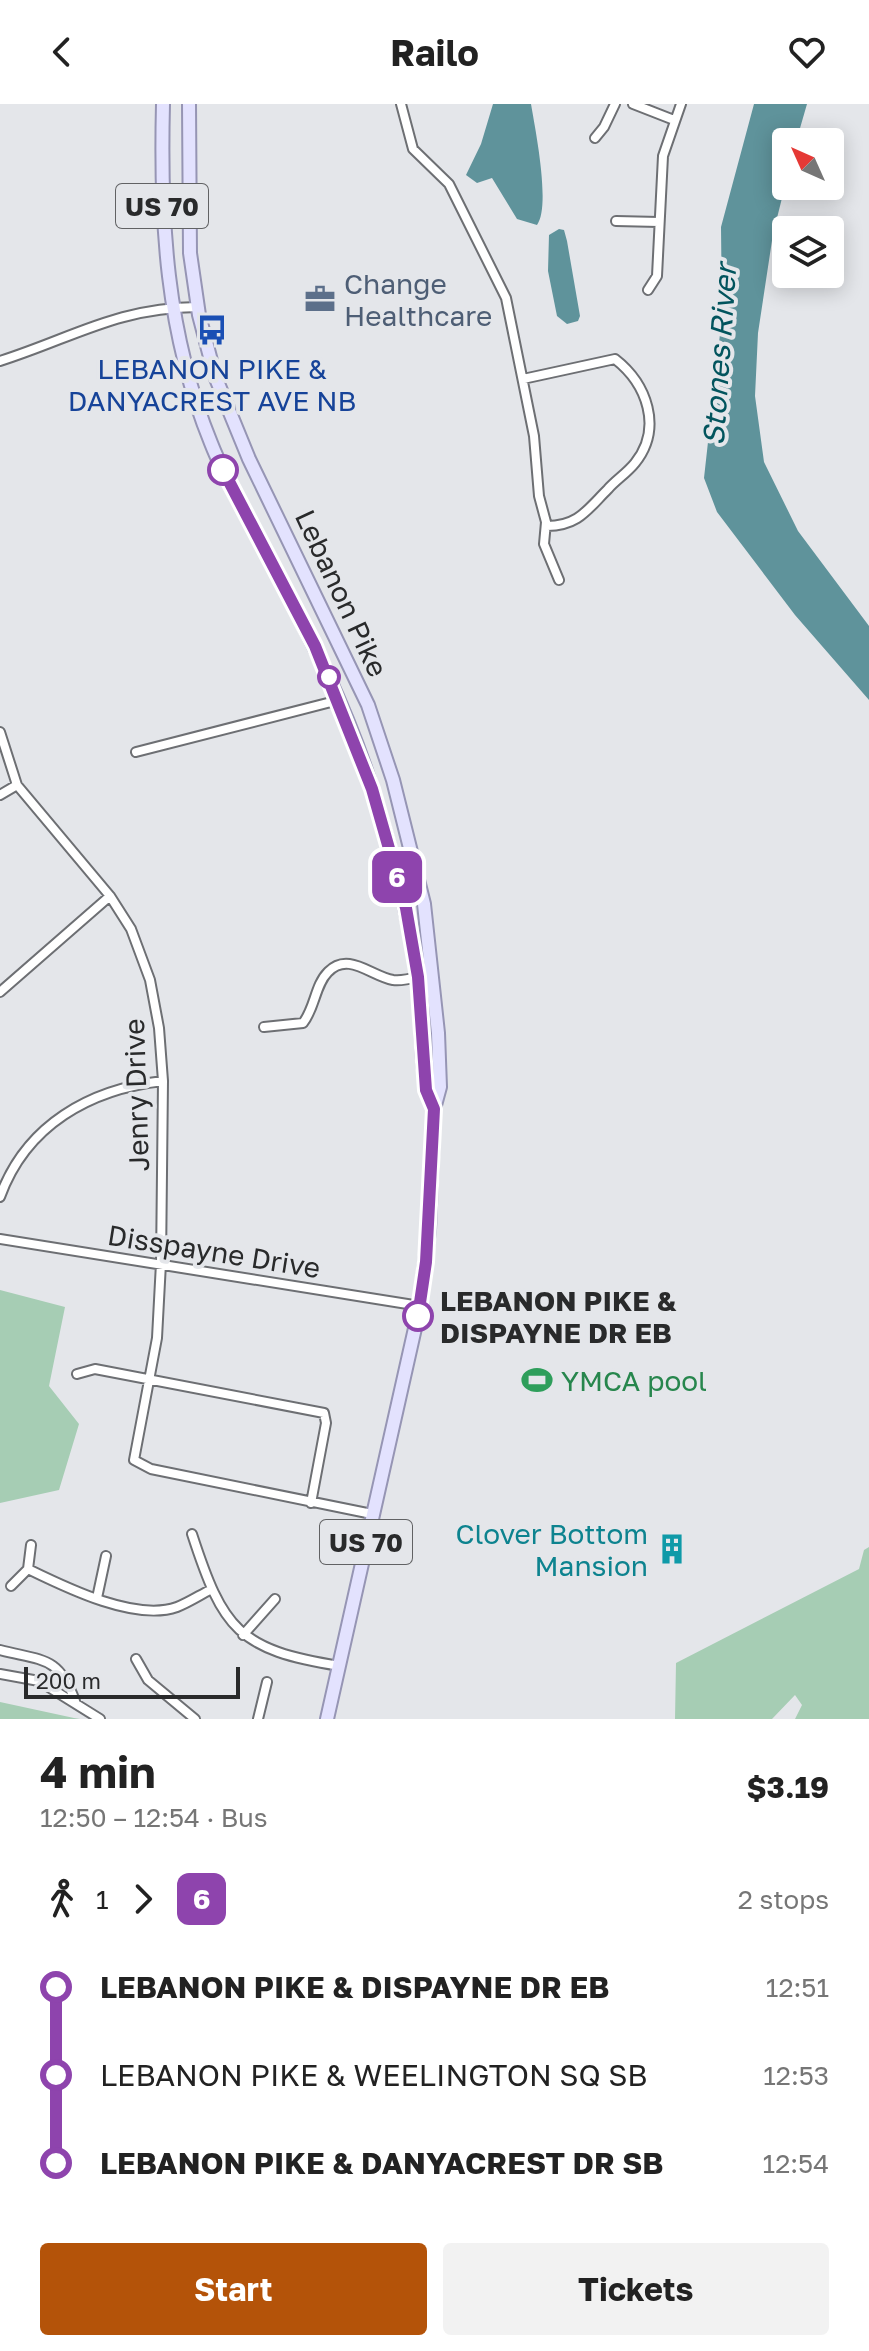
<!DOCTYPE html>
<meta charset="utf-8">
<style>
:root{--surface:#fff;--page:#f2f2f2;--text:#222;--muted:#767676;--accent:#b45309}
body{margin:0;font-family:"Golos Text",sans-serif;background:var(--page);color:var(--text);height:100vh;display:flex;flex-direction:column;font-size:30px;white-space:nowrap}
*{box-sizing:border-box;margin:0}
p{font-size:26px;color:var(--muted)}
.icon{flex:none;width:44px;height:44px;fill:none;stroke:currentColor;stroke-width:2;stroke-linecap:round;stroke-linejoin:round}
.map{position:relative;height:1615px;overflow:hidden}
.drawer{display:flex;flex-direction:column;background:var(--surface);flex:1}
.drawer>*{flex:none}
.badge{padding:0 16px;border-radius:12px;font-size:28px;line-height:52px}
.needle{width:52px;rotate:315deg}
.tools{position:absolute;left:772px;top:24px;display:grid;gap:16px}
.tools a{display:grid;place-items:center;width:72px;height:72px;border-radius:8px;background:var(--surface);box-shadow:0 4px 20px #0003;font-size:40px}
.scale{position:absolute;left:24px;bottom:20px;width:216px;box-sizing:border-box;padding-left:8px;border:4px solid #292a2b;border-top:0;font-size:22px;line-height:28px;white-space:nowrap;color:#292a2b;-webkit-text-stroke:6px #e4e6ea;paint-order:stroke}
.map>.badge{position:absolute;translate:-50% -50%;box-shadow:0 0 0 4px #fff}
.legs{display:flex;align-items:center;gap:12px;height:88px;padding:0 40px;font-size:26px}
.legs p{margin-inline-start:auto}
.head{display:flex;align-items:center;justify-content:space-between;height:136px;padding:0 40px}
h1{font-size:44px;font-weight:700;line-height:60px}
.action{display:flex;gap:16px;margin-top:auto;padding:16px 40px}
.action a{flex:1;height:92px;border-radius:8px;background:var(--accent);color:#fff;font-size:32px;font-weight:700;line-height:92px;text-align:center}
.action a+a{background:var(--page);color:var(--text)}
ul{padding:0 40px;list-style:none}
li{display:flex;align-items:center;gap:28px;height:88px;font-size:30px}
li i{display:grid;place-items:center;width:12px;height:100%;margin:0 10px;background:currentColor}
li i::after{content:'';width:20px;height:20px;margin:-10px;border:6px solid;border-radius:50%;background:var(--surface)}
li p{margin-inline-start:auto}
li:first-child i{background:linear-gradient(#0000 50%,currentColor 0)}
li:last-child i{background:linear-gradient(currentColor 50%,#0000 0)}
header{display:flex;justify-content:space-between;align-items:center;height:104px;padding:0 40px;background:var(--surface);font-size:36px;font-weight:700}
.map>svg:first-child{display:block}
</style>
<header><svg class="icon" aria-label="back" viewBox="0 0 24 24"><path d="M15 5l-7 7 7 7"/></svg>Railo<svg class="icon" aria-label="heart" viewBox="0 0 24 24"><path d="M12 20l-8-8c-3-5 5-10 8-4 3-6 11-1 8 4z"/></svg></header>
<div class="map">
<svg width="869" height="1615" viewBox="0 0 869 1615">
<rect width="100%" height="100%" fill="#e4e6ea"/>
<path fill="#a6cdb4" d="M0,1186L65,1203L49,1282L79,1320L59,1386L0,1399Z
M869,1443V1615H795L802,1601L795,1591L772,1615H675L676,1559L859,1465L864,1446Z
M0,1598L74,1614L80,1615H0Z"/>
<path fill="#5f939b" d="M493,0H531C535,24 551,102 537,121L517,115L492,74L477,79L466,71L481,40Z
M754,0H807L796,38H786V78L773,130L758,229L755,292L764,358L798,427L869,522V596L795,511L717,408L704,374L722,212L721,123Z
M559,125L564,126L567,137L580,212L578,217L567,220L557,212L548,167L549,131Z"/>
<g fill="none" stroke-linecap="round" stroke-linejoin="round">
<g stroke="#6d6f73" stroke-width="12">
<path id="minor" d="M401,0L413,45L449,80L506,194L534,332L539,392L546,418L544,440L559,476
M633,0L674,16
M595,34L604,23L615,0
M616,117L659,118
M648,186L657,172L663,52L681,0
M0,257C75,233 116,204 198,203
M523,275L615,255C647,280 663,324 635,359C627,369 616,376 608,385C587,406 578,422 547,422
M0,628L17,681L110,792L131,825L150,876L159,924L163,977L161,1159L157,1234L134,1356L151,1365L372,1410
M136,648L339,596
M0,691L17,681
M0,888L110,792
M264,923L303,919C315,904 315,881 328,868C348,847 371,872 393,876C401,877 410,875 418,873
M0,1093C26,1021 90,985 163,977
M0,1135L420,1202
M77,1270L95,1265L324,1309L326,1319L311,1399
M192,1430C223,1525 238,1546 340,1562
M28,1465C65,1483 135,1518 177,1503C188,1499 200,1491 210,1486
M11,1482L28,1465L31,1441
M97,1494L106,1452
M243,1531L275,1495
M0,1546C43,1557 59,1552 75,1597
M136,1555L148,1576L195,1615
M0,1570L39,1577L100,1615
M258,1615L267,1578"/>
</g>
<g stroke="#9695b4" stroke-width="16">
<path id="primary" d="M163,0C160,117 166,229 211,339C225,375 245,408 263,442C304,521 346,600 372,685C391,747 409,809 418,873C424,916 417,965 434,1005
M189,0L190,149L199,211L215,272L249,355L368,601L393,676L424,800L438,929L440,983L434,1005L429,1126L420,1202L327,1615"/>
</g>
<use href="#minor" stroke="#fff" stroke-width="8"/>
<use href="#primary" stroke="#e3e2fe" stroke-width="12"/>
</g>
<g fill="none" stroke-linecap="round" stroke-linejoin="round">
<g stroke="#fff" stroke-width="18">
<path id="line-1" d="M223,366L315,542L372,685L406,804L418,873L426,986L434,1005L426,1158L418,1212"/>
</g>
<use href="#line-1" stroke="#8e44ad" stroke-width="12"/>
</g>
<defs>
<g id="office-bare" transform="scale(2.4)"><path d="M-6-3h4V-5.5h4V-3h4V5H-6ZM-1-4.5V-3h2v-1.5ZM-6 0V1H6V0Z" fill="#5c6f8a" stroke="#e4e6ea" stroke-width="2.5" paint-order="stroke"/></g>
<g id="bus-bare" transform="scale(2.4)"><path d="M-5-6H5V4H4V6H2V4H-2V6H-4V4H-5ZM-3.5-4V0h7V-4ZM-3.5 1.2v1.5H-2V1.2ZM2 1.2v1.5H3.5V1.2Z" fill="#1a4fb4" stroke="#e4e6ea" stroke-width="2.5" paint-order="stroke"/></g>
<g id="stadium-bare" transform="scale(2.4)"><path d="M0-5a6.5 5 0 1 0 0 10a6.5 5 0 1 0 0-10ZM-3.5-1.8h7v3.6h-7Z" fill="#2e9e5b" stroke="#e4e6ea" stroke-width="2.5" paint-order="stroke"/></g>
<g id="building-bare" transform="scale(2.4)"><path d="M-4-6H4V6H1V3H-1V6H-4ZM-2.5-4.3h1.7v1.8h-1.7ZM.8-4.3h1.7v1.8H.8ZM-2.5-1h1.7V.8h-1.7ZM.8-1h1.7V.8H.8Z" fill="#0f9aa8" stroke="#e4e6ea" stroke-width="2.5" paint-order="stroke"/></g>
</defs>
<g fill-rule="evenodd">
<use href="#office-bare" x="320" y="195"/>
<use href="#bus-bare" x="212" y="226"/>
<use href="#stadium-bare" x="537" y="1276"/>
<use href="#building-bare" x="672" y="1445"/>
</g>
<g fill="#fff" stroke="#8e44ad" stroke-width="4">
<circle cx="223" cy="366" r="14"/>
<circle cx="329" cy="573" r="10"/>
<circle cx="418" cy="1212" r="14"/>
</g>
<g text-anchor="middle" dominant-baseline="central" stroke-width="8" stroke-linejoin="round" paint-order="stroke">
<g fill="#e4e6ea" stroke="#616264" stroke-width="2">
<rect x="116" y="80" width="92" height="44" rx="6"/>
<rect x="320" y="1416" width="92" height="44" rx="6"/>
</g>
<g font-size="26" font-weight="bold" fill="#292a2b">
<text x="162" y="102">US 70</text>
<text x="366" y="1438">US 70</text>
</g>
<g font-size="28" fill="#4e5e75" stroke="#e4e6ea" text-anchor="start">
<text x="344" y="179">Change<tspan x="344" dy="32">Healthcare</tspan></text>
</g>
<g font-size="28" fill="#164399" stroke="#e4e6ea">
<text x="212" y="264">LEBANON PIKE &amp;<tspan x="212" dy="32">DANYACREST AVE NB</tspan></text>
</g>
<g font-size="28" fill="#292a2b" stroke="#e4e6ea">
<text transform="translate(342 489) rotate(65)">Lebanon Pike</text>
<text transform="translate(136 991) rotate(-92)">Jenry Drive</text>
<text transform="translate(214 1147) rotate(9)">Disspayne Drive</text>
</g>
<g font-size="28" font-weight="bold" fill="#292a2b" stroke="#e4e6ea" text-anchor="start">
<text x="440" y="1196">LEBANON PIKE &amp;<tspan x="440" dy="32">DISPAYNE DR EB</tspan></text>
</g>
<g font-size="28" fill="#27864d" stroke="#e4e6ea" text-anchor="start">
<text x="561" y="1276">YMCA pool</text>
</g>
<g font-size="28" fill="#0d838f" stroke="#e4e6ea" text-anchor="end">
<text x="648" y="1429">Clover Bottom<tspan x="648" dy="32">Mansion</tspan></text>
</g>
<g font-size="30" font-style="italic" fill="#02545d" stroke="#e4e6ea">
<text transform="translate(719 251) rotate(-86)">Stones River</text>
</g>
</g>
</svg>
<div class="tools">
<a><svg class="needle" viewBox="-14 -14 28 28"><path d="M0-13l5 13h-10z" fill="#e53935"/><path d="M0 13l5-13h-10z" fill="#767676"/></svg></a>
<a><svg class="icon" aria-label="layers" viewBox="0 0 24 24"><path d="M12 4l9 5-9 5-9-5zM3 14l9 5 9-5"/></svg></a>
</div>
<div class="scale">200 m</div>
<b class="badge" style="left:397px;top:773px;background:#8e44ad;color:#fff">6</b>
</div>
<section class="drawer">
<div class="head"><div><h1>4 min</h1><p>12:50 – 12:54 · Bus</p></div><b>$3.19</b></div>
<div class="legs"><svg class="icon" aria-label="walk" viewBox="0 0 24 24"><circle cx="13" cy="4" r="2"/><path d="M13 8l-2 6 4 7M11 14l-3 7M7 12l3-4h3l4 4"/></svg>1<svg class="icon" aria-label="forward" viewBox="0 0 24 24"><path d="M9 5l7 7-7 7"/></svg><b class="badge" style="background:#8e44ad;color:#fff">6</b><p>2 stops</p></div>
<ul>
<li><i style="color:#8e44ad"></i><b>LEBANON PIKE &amp; DISPAYNE DR EB</b><p>12:51</p></li>
<li><i style="color:#8e44ad"></i><span>LEBANON PIKE &amp; WEELINGTON SQ SB</span><p>12:53</p></li>
<li><i style="color:#8e44ad"></i><b>LEBANON PIKE &amp; DANYACREST DR SB</b><p>12:54</p></li>
</ul>
<div class="action"><a>Start</a><a>Tickets</a></div>
</section>
